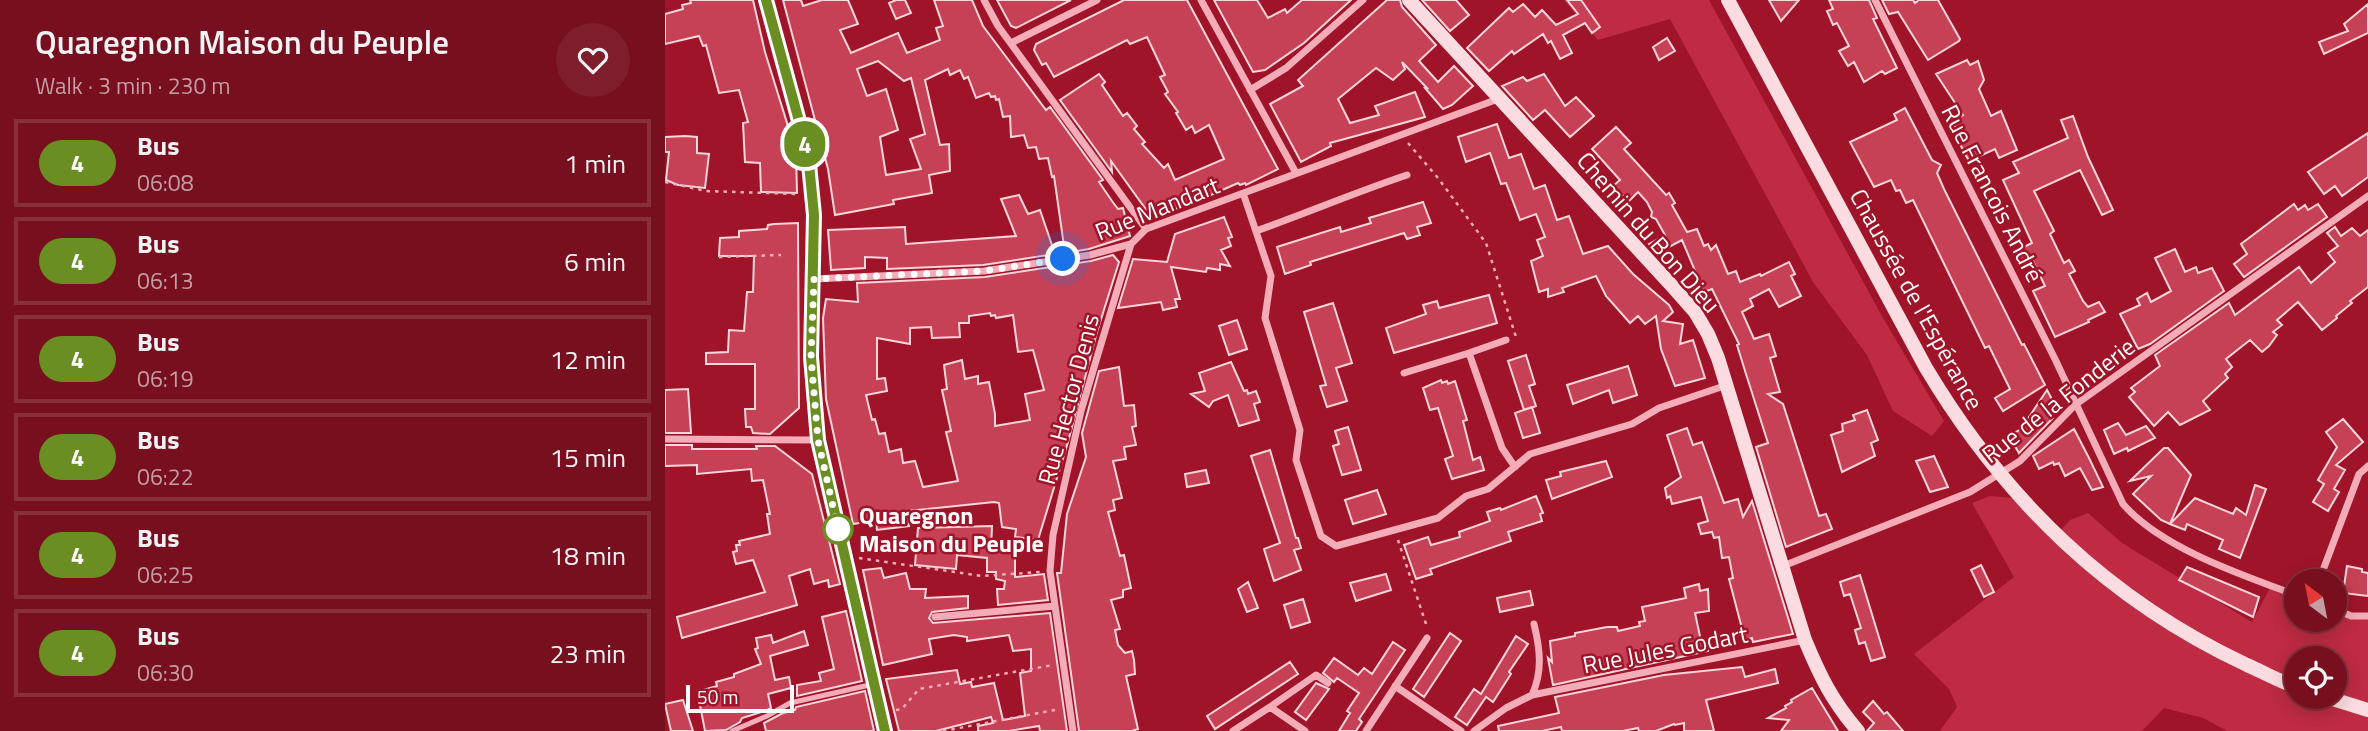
<!DOCTYPE html>
<meta charset="utf-8">
<style>
:root{--surface:#770f1e;--page:#7e1d2b;--text:#f1f3f6;--muted:#c39ca4;--line:#882f3c}
body{margin:0;font-family:"Titillium Web",sans-serif;background:var(--page);color:var(--text);height:100vh;display:flex;flex-direction:column;font-size:26px;white-space:nowrap}
*{box-sizing:border-box;margin:0}
p{font-size:23px;color:var(--muted)}
.icon{flex:none;width:38px;height:38px;fill:none;stroke:currentColor;stroke-width:2;stroke-linecap:round;stroke-linejoin:round}
.map{position:relative;flex:1;overflow:hidden}
.details{display:flex;flex-direction:column;background:var(--surface);width:665px}
.details>*{flex:none}
.badge{padding:0 14px;border-radius:23px;font-size:24px;line-height:46px}
.needle{width:46px;rotate:328deg}
.fabs{position:absolute;left:1619px;top:569px;display:grid;gap:14px}
.fabs a{display:grid;place-items:center;width:63px;height:63px;border-radius:50%;background:var(--surface);box-shadow:0 4px 18px #0003,0 0 0 2px var(--line);font-size:35px}
.scale{position:absolute;left:21px;bottom:18px;width:108px;box-sizing:border-box;padding-left:7px;border:4px solid #fff;border-top:0;font-size:19px;line-height:24px;white-space:nowrap;color:#fff;-webkit-text-stroke:5px #9f1428;paint-order:stroke}
.you{position:absolute;width:35px;height:35px;margin:-18px;border:5px solid #fff;border-radius:50%;background:#1a73e8;box-shadow:0 0 0 10px #1a73e833}
.map>.badge{position:absolute;translate:-50% -50%;box-shadow:0 0 0 4px #fff}
.round{display:grid;place-items:center;flex:none;width:74px;height:74px;border-radius:37px;background:var(--page)}
.headline{display:flex;align-items:center;justify-content:space-between;height:119px;padding:0 35px}
h1{font-size:33px;font-weight:600;line-height:52px}
ul{padding:0;list-style:none}
li{display:flex;align-items:center;gap:21px;height:88px;margin:0 14px 10px;padding:0 21px;border:4px solid var(--line);border-radius:0px}
li div{flex:1}
li b{display:block;font-size:26px}
li em{font-style:normal}
li .badge{min-width:77px;font-weight:700;text-align:center}
main{display:flex;flex:1;min-height:0}
.map>svg:first-child{display:block}
</style>
<main>
<section class="details">
<div class="headline"><div><h1>Quaregnon Maison du Peuple</h1><p>Walk · 3 min · 230 m</p></div><a class="round"><svg class="icon" aria-label="heart" viewBox="0 0 24 24"><path d="M12 20l-8-8c-3-5 5-10 8-4 3-6 11-1 8 4z"/></svg></a></div>
<ul>
<li><span class="badge" style="background:#6b8e23;color:#fff">4</span><div><b>Bus</b><p>06:08</p></div><em>1 min</em></li>
<li><span class="badge" style="background:#6b8e23;color:#fff">4</span><div><b>Bus</b><p>06:13</p></div><em>6 min</em></li>
<li><span class="badge" style="background:#6b8e23;color:#fff">4</span><div><b>Bus</b><p>06:19</p></div><em>12 min</em></li>
<li><span class="badge" style="background:#6b8e23;color:#fff">4</span><div><b>Bus</b><p>06:22</p></div><em>15 min</em></li>
<li><span class="badge" style="background:#6b8e23;color:#fff">4</span><div><b>Bus</b><p>06:25</p></div><em>18 min</em></li>
<li><span class="badge" style="background:#6b8e23;color:#fff">4</span><div><b>Bus</b><p>06:30</p></div><em>23 min</em></li>
</ul>
</section>
<div class="map">
<svg width="1703" height="731" viewBox="0 0 1703 731">
<rect width="100%" height="100%" fill="#9f1428"/>
<path fill="#be2b42" fill-rule="evenodd" d="M899,0H1044L1218,318L1279,421L1267,436L1228,411L1202,355L1148,282L1005,19L933,40Z
M1325,496L1358,499L1392,534L1405,520L1423,513L1457,543L1587,622L1606,586L1631,595V620H1670V609L1703,616V731H1562L1538,718L1499,708L1477,731H1275L1292,707L1284,689L1249,654L1349,577L1307,503ZM1631,658H1670V696H1631Z"/>
<path fill="#c74156" stroke="#fdd5db" stroke-width="2" fill-rule="evenodd" d="M25,0H88L100,52L131,152L132,193L96,192L95,163L80,162L78,123L83,122L74,90L54,93L41,45L38,46L34,36L0,44V14L18,9L17,5L26,3Z
M118,0H136L138,6L157,0H183L193,24L175,30L186,53L233,33L242,53L275,40L271,28L278,26L269,0H307L318,26L381,110L385,107L438,180L434,182L447,201L453,209L458,208L465,236L424,249L400,253L389,176L387,177L383,158L374,159L371,147L363,148L359,135L346,137L345,116L338,117L334,99L331,100L330,96L326,97L324,93L311,98L303,77L299,79L295,70L285,75L283,69L260,80L275,145L284,144L285,171L264,175L267,193L228,200L229,204L170,215L163,169ZM213,61L239,81L246,78L260,134L245,139L256,169L221,175L215,137L233,130L221,89L202,96L192,69Z
M231,0H240L246,13L231,19L224,3Z
M332,0H406L351,28L346,26Z
M459,0H522L613,169L581,185L580,183L575,185L573,183L528,203L489,216L485,215L446,161L447,172L395,100L434,74L440,82L437,85L458,116L462,113L472,126L469,129L480,142L477,144L499,168L503,164L510,180L559,159L544,125L530,133L527,126L521,130L511,113L513,112L500,94L503,92L495,77L500,75L482,37L465,44L462,40L389,77L381,63L377,65L369,50L371,44Z
M549,0H592L603,18L620,9L622,13L637,0H686L639,43L600,70L588,72Z
M722,0H735L737,7L771,45L754,61L773,82L789,66L808,86L787,105L778,109L760,88H762L737,62L740,69L728,80L711,68L673,99L685,123L714,115L710,106L750,92L760,117L665,143L666,146L636,162L605,104L638,86L633,80Z
M757,0H791L804,15L785,31Z
M902,0H916L935,27L927,33L920,23L898,35L907,53L895,59L886,41L883,43L878,34L849,54L847,51L824,71L802,48L844,8L848,12L858,4L870,17L877,10L891,25L913,14Z
M1104,0H1134L1116,21Z
M1164,0H1204L1212,18L1208,19L1232,68L1220,74L1217,71L1199,82L1189,62L1183,66L1174,51L1184,46L1172,23L1168,25L1162,11L1168,9Z
M1217,0H1248L1250,3L1254,0H1273L1295,39L1294,41L1263,60L1233,12L1224,14Z
M1703,4V33L1659,54L1654,42L1683,31L1679,24Z
M1002,38L1010,51L994,60L988,47Z
M1302,60L1305,65L1313,61L1319,80L1314,89L1326,116L1336,111L1352,150L1334,158L1330,149L1304,161L1299,152L1295,144L1296,139L1287,120L1298,115L1271,74Z
M879,74L900,106L911,97L929,116L905,137L880,110L868,120L837,86L858,77L862,81Z
M1240,108L1267,160L1276,165L1272,173L1279,189L1357,345L1359,344L1380,385L1338,411L1330,398L1345,389L1324,346L1320,348L1248,200L1241,203L1235,190L1231,191L1226,180L1209,187L1185,142L1232,120L1229,114Z
M1408,116L1423,157L1448,210L1437,215L1415,170L1369,191L1389,231L1385,234L1399,263L1404,260L1410,271L1404,274L1418,301L1423,307L1434,302L1440,312L1423,320L1424,322L1390,337L1368,291L1380,286L1366,257L1354,263L1349,252L1367,243L1338,180L1354,173L1348,162L1403,138L1396,120Z
M832,124L844,158L856,154L869,189L880,185L892,220L904,216L918,254L943,246L968,274L1004,305L1008,312L998,321L1018,324L1015,344L1028,340L1040,378L1010,386L996,349L991,316L980,324L973,316L965,323L941,296L931,276L897,288L899,292L883,297V289L874,292L866,261L878,256L872,240L880,237L871,214L855,220L841,183L836,184L825,153L801,162L793,137Z
M951,127L966,143L959,149L1001,195L1004,193L1010,203L1007,205L1022,232L1032,229L1039,246L1043,244L1046,250L1051,245L1063,274L1071,271L1075,282L1095,274L1096,276L1124,262L1130,274L1126,276L1136,296L1114,307L1104,289L1085,299L1088,306L1077,312L1089,339L1104,334L1111,356L1105,358L1115,392L1103,394L1118,404L1154,516L1161,514L1167,529L1121,547L1091,447L1103,443L1081,374L1072,345L1074,344L1047,289L1039,292L1017,240L991,254L984,244L1000,235L991,219L986,217L987,212L982,202L973,192L963,202L948,186L955,180L927,149Z
M1703,133V177L1677,196L1670,186L1659,194L1643,172Z
M20,136L32,137V153L44,154L40,188L13,185L1,180L4,152H0V137Z
M354,195L363,214L375,210L390,254L318,265L222,269V258L200,257V268L166,270L163,230L240,227L241,244L351,236L336,199Z
M758,202L766,223L752,227L755,235L742,239L739,233L645,262L646,265L620,274L612,247L675,227L676,232L706,223L704,218Z
M1629,204L1633,210L1640,205L1643,210L1653,204L1662,217L1579,277L1569,264L1582,254L1576,244Z
M559,217L567,237L563,238L566,246L556,250L565,266L555,264V270L542,268L541,272L506,267L515,299H510L512,307L498,310L496,302L453,308L468,259L502,262L510,234Z
M133,223L134,408L105,434L88,433L86,427H81L80,409H90V364H41V353L63,352L64,330L79,331L82,292H88L89,256H54L55,238L74,237V231L102,229L103,225L109,224Z
M1670,227L1676,236L1687,228L1695,236L1703,230V287L1685,301L1687,303L1671,316L1672,318L1657,330L1633,302L1612,320L1617,325L1608,332L1612,335L1604,346L1597,352L1585,340L1561,359L1567,367L1560,374L1563,378L1538,401L1545,410L1515,425L1503,412L1489,426L1464,397L1470,392L1466,388L1495,366L1490,355L1564,303L1570,315L1634,267L1646,283L1670,262L1663,253L1673,246L1662,233Z
M1510,249L1520,272L1531,267L1533,273L1547,268L1559,291L1485,344L1473,349L1455,314L1475,305L1472,299L1482,293L1486,302L1506,291L1490,258Z
M448,255L454,262L432,332L403,442L373,540L350,537L351,529L337,527L334,503L329,502L243,511L244,526L212,530L211,520L188,524L161,399L158,318L161,299L193,302L192,283L320,277L426,261ZM325,313L326,316L330,315L331,318L348,315L353,352L368,350L379,390L360,394L365,420L330,426V414L324,382L313,384V376L300,379L297,360L279,365L282,389L277,390L286,431L281,432L293,481L258,487L250,461L238,463L236,449L224,452L220,433L214,434L210,419L207,420L201,395L222,391L220,378L212,379V338L245,344V328L266,327L267,338L295,337L294,323H304V316Z
M824,295L832,323L729,353L721,328L761,314L758,305L772,301L774,308Z
M668,303L687,363L671,368L682,401L662,407L655,386L661,385L639,312Z
M572,320L582,349L564,355L554,326Z
M861,355L870,384L864,386L871,406L859,410L843,361Z
M566,362L579,391L582,390L583,394L591,391L595,402L589,404L594,420L574,426L563,395L548,401L544,407L526,394L540,391L534,373Z
M963,366L972,395L948,403L944,390L908,404L902,385Z
M454,367L459,406L469,405L471,426L467,427L471,445L459,447L461,459L448,461L457,498L448,500L450,510L443,512L455,556L459,555L466,588L458,590V597L446,600L455,629L450,630L453,645L460,653L467,651L469,660L470,674L461,676L473,729L467,731H414L392,573H396L402,514L421,457L417,433L434,371Z
M776,380L777,383L782,381L783,384L790,381L802,420L798,421L808,460L815,457L819,470L787,479L780,459L788,456L773,408L765,410L758,388Z
M23,389L26,433H0V390Z
M1382,390L1389,403L1385,414L1388,418L1354,453L1344,436L1356,429Z
M867,407L875,433L858,438L850,413Z
M1202,410L1213,440L1206,443L1210,456L1177,472L1166,435L1178,431L1177,424L1190,420L1188,415Z
M1678,419L1698,442L1671,465L1680,470L1669,489L1674,492L1663,511L1648,502L1659,484L1653,480L1672,447L1661,432Z
M1453,423L1461,435L1481,426L1490,438L1463,451L1462,448L1449,454L1439,430Z
M683,427L696,470L677,475L668,446L674,444L670,431Z
M1022,428L1028,445L1037,442L1059,503L1073,499L1078,517L1087,501L1128,634L1088,642L1087,638L1080,640L1064,579L1068,578L1064,557L1057,558L1054,537L1049,538L1047,532L1036,534L1033,524L1043,521L1036,497L1007,504L1005,496L1002,498L1000,488L1016,477L1002,435Z
M1409,429L1424,458L1438,487L1427,490L1415,468L1400,476L1394,463L1389,465L1388,462L1374,469L1368,456Z
M0,445H27V449H92L91,446H110L147,474L175,584L164,587L163,580L149,584L145,569L124,576L132,605L17,638L12,617L100,592L88,560L71,564L68,552L72,551L71,545H75L74,541L105,534L102,514H105L98,480L87,481L86,469L32,474V465L0,466Z
M1499,448H1503L1526,475L1505,524L1496,520L1468,494L1486,476L1465,481Z
M605,450L631,538H633L636,548L629,550L636,570L609,581L599,549L615,543L586,456Z
M1269,456L1283,487L1265,492L1251,461Z
M941,461L947,477L887,499L881,480L896,476L895,472Z
M541,470L544,483L522,487L520,474Z
M1590,485L1601,489L1575,558L1554,549L1558,540L1522,524L1520,530L1505,524L1530,498L1568,514L1571,508L1581,515Z
M712,490L721,514L688,524L680,500Z
M871,496L878,513L875,514L877,521L843,532L846,541L765,569L767,574L751,579L739,545L763,537L766,545L795,537L794,532L825,521L822,512L835,508L836,510Z
M327,526L326,551L350,552V577L379,574L383,600L333,605L332,589H339L340,581L331,579V572H322V558L292,555L291,569L250,565L253,528Z
M1316,565L1329,592L1319,597L1306,570Z
M1682,566L1697,569V572L1703,573V596L1678,593Z
M1522,567L1594,597L1588,617L1514,580Z
M216,568L219,578L241,573L245,589H261L260,598L303,596V608L267,612L264,618L268,623L385,613L402,731H375L374,726L344,731H313V726L328,723L326,717L271,731H234L221,679L292,670L295,684L306,682L307,687L329,683L338,720L360,716L355,673L366,671V649L348,651L344,635L302,641V637L289,635L264,639L267,654L218,665L198,570Z
M721,574L726,590L691,601L685,583Z
M1195,575L1220,657L1206,661L1200,642L1194,644L1190,630L1196,628L1185,594L1179,596L1175,582Z
M583,582L593,608L582,612L573,589Z
M1034,584L1035,591L1043,589L1044,611L1030,613L1036,641L1041,640L1043,651L888,685L883,658L887,662L885,641L910,636V633L942,627H952L953,631L975,626L974,622L980,621L977,607L1021,598L1019,588Z
M865,591L868,605L835,612L832,598Z
M638,599L645,622L626,628L619,605Z
M181,611L197,681L132,696V685L156,681L154,673L169,669L157,617Z
M139,631L143,645L105,656L110,680L124,677L126,688L103,694L106,708L100,711L77,718L75,722L61,730L40,731L33,695L36,694L35,691L52,686L51,682L69,677V674L96,664L90,649L93,648L91,638L106,635L108,643Z
M785,633L796,641L759,697L748,689Z
M851,636L863,644L844,672L846,674L828,702L821,697L802,725L790,717L809,689L816,694Z
M728,642L740,650L694,719L697,722L691,731H674L685,713L682,711L694,693L672,678L669,682L658,673L669,658L693,675L699,668L707,674Z
M625,662L633,674L550,729L542,716Z
M1077,667L1080,677L1110,669L1113,683L1041,700L1049,731H1019V723L1010,725L1009,724L991,731H974L973,728L958,731H897L896,727L877,731H834L833,726L894,713L890,697L999,675Z
M651,683L664,689L641,720L630,712Z
M1147,688L1173,731H1116L1124,720L1103,718L1121,708L1120,706L1127,702L1126,700Z
M200,691L209,731H101L99,723L118,713L130,710L131,707Z
M18,700L28,731H6L0,704Z
M1208,701L1219,714L1222,712L1238,731H1202L1209,723L1198,712Z"/>
<g fill="none" stroke-linecap="round" stroke-linejoin="round">
<path stroke="#f4acb8" stroke-width="2.5" stroke-dasharray="3.5 5" stroke-linecap="butt" d="M743,143L773,178L821,243L851,337
M0,182L41,191L132,194
M54,257L116,255
M733,540L762,627
M194,558L317,576L375,572
M231,710L237,709L254,689L388,665
M278,731L395,709"/>
<path stroke="#f4acb8" stroke-width="5" d="M67,731L102,716L125,703L209,684"/>
<path stroke="#f4acb8" stroke-width="7" d="M319,0L333,26L481,229
M536,0L631,173
M1210,0L1390,359L1458,504C1496,548 1577,575 1631,595
M346,43L432,0
M585,90L621,68L698,0
M578,193L606,276L600,318L635,430L631,460L656,536L671,546L773,518L801,496L823,489L865,454L967,424L994,408L1062,385
M591,231C642,213 691,192 742,175
M149,279L319,271L425,255L466,244L481,229L833,99
M804,353L841,340
M739,373L804,353L837,448L850,467
M0,439L153,440
M1118,566L1305,492L1355,461L1410,405L1703,196
M1654,581L1694,474L1703,466
M1670,609L1686,616H1703
M270,617L390,606
M730,686L796,731
M867,695C878,671 875,649 869,624
M605,707L651,675L663,683
M408,731L385,571L388,535L416,411L466,244
M568,731L605,707L640,731
M701,731L762,638
M809,731L841,708L867,695L1140,640"/>
<path stroke="#fddce1" stroke-width="14" d="M101,0L143,154L149,215L146,357L153,440L220,731
M744,0L1008,287L1030,312L1043,334L1053,358L1140,640C1155,676 1167,701 1193,731
M1063,0L1261,368C1340,500 1443,600 1582,665C1598,672 1614,681 1631,687
M1658,696L1703,710"/>
</g>
<g fill="none" stroke-linecap="round" stroke-linejoin="round">
<g stroke="#fff" stroke-width="16">
<path id="line" d="M101,0L143,154L149,215L146,357L153,440L220,731"/>
</g>
<use href="#line" stroke="#6b8e23" stroke-width="10"/>
<path stroke="#fff" stroke-width="7" stroke-dasharray="0 12.6" d="M173,529L153,440L146,357L149,279L318,271L398,259"/>
</g>
<circle fill="#fff" stroke="#6b8e23" stroke-width="3.5" cx="173" cy="529" r="14"/>
<g text-anchor="middle" dominant-baseline="central" stroke-width="5" stroke-linejoin="round" paint-order="stroke">
<g font-size="24" fill="#fff" stroke="#9f1428">
<text transform="translate(1328 193) rotate(63)">Rue Francois André</text>
<text transform="translate(492 208) rotate(-22)">Rue Mandart</text>
<text transform="translate(984 232) rotate(49)">Chemin du Bon Dieu</text>
<text transform="translate(1252 299) rotate(61)">Chaussée de l'Espérance</text>
<text transform="translate(403 399) rotate(-75)">Rue Hector Denis</text>
<text transform="translate(1393 400) rotate(-38)">Rue de la Fonderie</text>
<text transform="translate(1000 649) rotate(-11)">Rue Jules Godart</text>
</g>
<g font-size="24" font-weight="bold" fill="#fff" stroke="#9f1428" text-anchor="start">
<text x="194" y="515">Quaregnon<tspan x="194" dy="28">Maison du Peuple</tspan></text>
</g>
</g>
</svg>
<div class="fabs">
<a><svg class="needle" viewBox="-14 -14 28 28"><path d="M0-13l5 13h-10z" fill="#e53935"/><path d="M0 13l5-13h-10z" fill="#c39ca4"/></svg></a>
<a><svg class="icon" aria-label="locate" viewBox="0 0 24 24"><circle cx="12" cy="12" r="6"/><path d="M12 2v4M12 18v4M2 12h4M18 12h4"/></svg></a>
</div>
<div class="scale">50 m</div>
<div class="you" style="left:398px;top:259px"></div>
<b class="badge" style="left:140px;top:144px;background:#6b8e23;color:#fff">4</b>
</div>
</main>
